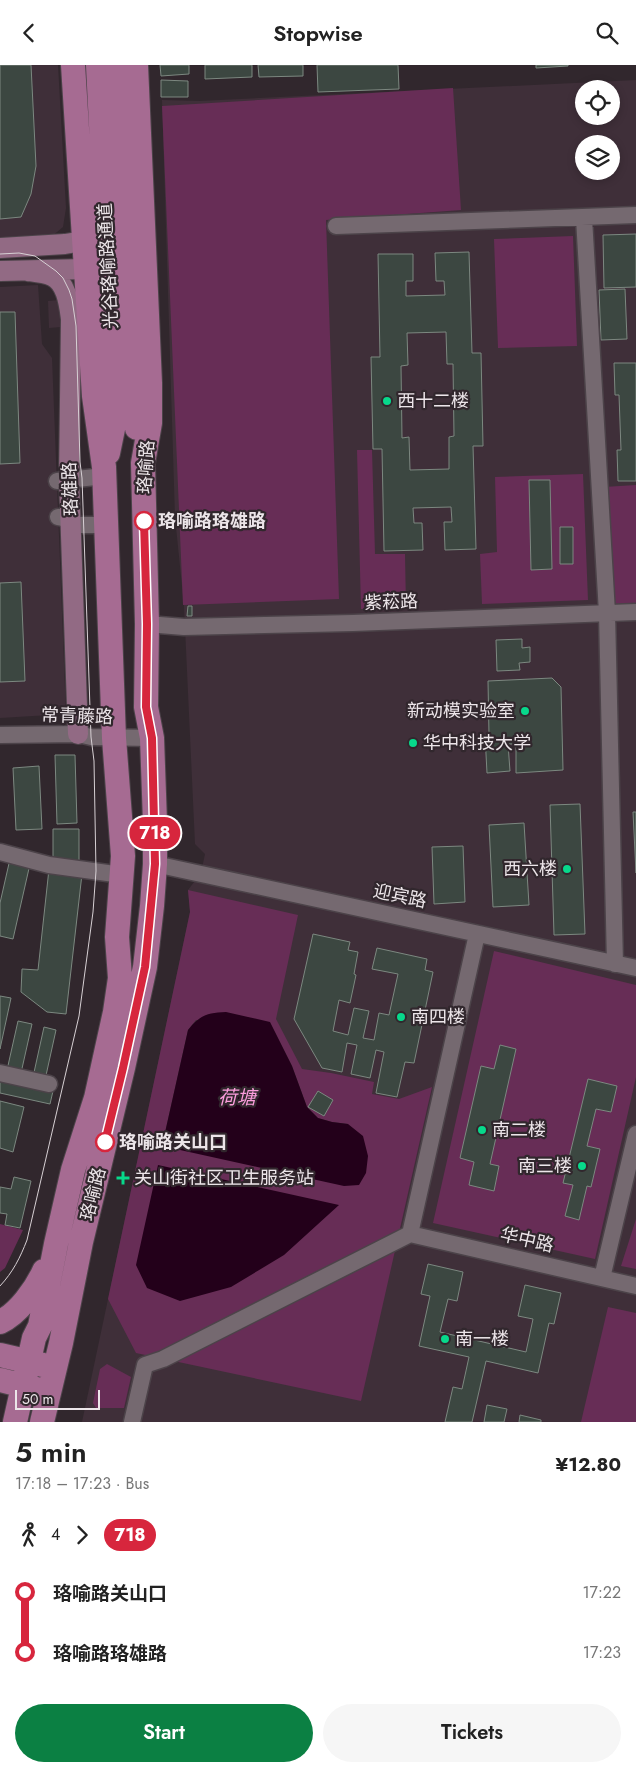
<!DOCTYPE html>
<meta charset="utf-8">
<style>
:root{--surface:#fff;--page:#f6f6f6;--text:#222;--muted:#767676;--accent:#0b8043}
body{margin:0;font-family:Jost,"Noto Sans SC",sans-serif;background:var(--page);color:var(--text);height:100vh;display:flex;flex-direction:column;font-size:19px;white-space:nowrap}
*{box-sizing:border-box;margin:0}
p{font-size:16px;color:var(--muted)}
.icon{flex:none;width:28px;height:28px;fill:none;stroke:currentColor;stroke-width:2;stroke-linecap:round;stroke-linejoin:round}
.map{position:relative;height:1357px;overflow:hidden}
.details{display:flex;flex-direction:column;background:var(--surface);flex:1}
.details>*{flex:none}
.badge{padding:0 10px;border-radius:16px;font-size:18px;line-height:32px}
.tools{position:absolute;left:575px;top:15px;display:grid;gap:10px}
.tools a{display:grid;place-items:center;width:45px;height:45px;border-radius:50%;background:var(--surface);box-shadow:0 2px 8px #0003;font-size:25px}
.scale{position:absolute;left:15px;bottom:12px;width:85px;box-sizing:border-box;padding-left:5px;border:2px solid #ece5e9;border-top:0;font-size:14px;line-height:18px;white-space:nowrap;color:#ece5e9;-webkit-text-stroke:4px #31272d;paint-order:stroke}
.map>.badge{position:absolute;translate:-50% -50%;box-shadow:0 0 0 2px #fff}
.legs{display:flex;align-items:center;gap:8px;height:55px;padding:0 15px;font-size:16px}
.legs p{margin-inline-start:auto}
.summary{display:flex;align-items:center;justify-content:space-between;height:85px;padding:0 15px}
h1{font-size:28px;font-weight:600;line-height:38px}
.action{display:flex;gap:10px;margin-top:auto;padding:10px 15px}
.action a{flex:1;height:58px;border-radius:30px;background:var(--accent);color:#fff;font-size:20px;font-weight:600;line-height:58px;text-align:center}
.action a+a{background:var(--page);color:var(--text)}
ul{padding:0 15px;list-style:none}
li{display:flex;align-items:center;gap:18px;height:60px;font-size:19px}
li i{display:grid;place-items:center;width:8px;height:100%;margin:0 6px;background:currentColor}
li i::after{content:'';width:12px;height:12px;margin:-6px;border:4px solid;border-radius:50%;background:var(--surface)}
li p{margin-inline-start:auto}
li:first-child i{background:linear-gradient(#0000 50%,currentColor 0)}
li:last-child i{background:linear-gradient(currentColor 50%,#0000 0)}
header{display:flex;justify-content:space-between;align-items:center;height:65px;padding:0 15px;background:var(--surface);font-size:22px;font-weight:600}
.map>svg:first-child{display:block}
</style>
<header><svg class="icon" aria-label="back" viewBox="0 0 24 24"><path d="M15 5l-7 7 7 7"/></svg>Stopwise<svg class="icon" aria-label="search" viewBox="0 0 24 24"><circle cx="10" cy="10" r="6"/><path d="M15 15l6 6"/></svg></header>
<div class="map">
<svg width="636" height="1357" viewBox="0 0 636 1357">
<rect width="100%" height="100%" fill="#31272d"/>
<path fill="#3f2f39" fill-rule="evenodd" d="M0,0H58L66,143L63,162L51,172L0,174Z
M636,15V1357H82L190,847L188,825L201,808L205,789L195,779L184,541L175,452L162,35L199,36ZM584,24H611V51H584ZM584,79H611V106H584Z
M38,220L42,279L52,293L66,649L0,653V222Z
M60,235L61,262L49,263L48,236Z"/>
<path fill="#672d56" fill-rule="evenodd" d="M453,23L461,145L326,155L339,534L183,540L162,41Z
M573,171L577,281L498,283L494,174Z
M357,385H372L375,489H405L406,542L361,544Z
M583,409L588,535L482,539L480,489L497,487L495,412Z
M636,420V542L610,543L604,422Z
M188,825L298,850L276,954L302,1004L331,1008L374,1017L372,1029L399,1034L432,1022L361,1336L136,1288L108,1234L190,847ZM196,955L270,958L292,1001L307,1042L318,1053L332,1057L348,1059L162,1081L188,965Z
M494,886L636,920V1012L595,1194L433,1158Z
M636,1154V1204L621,1201Z
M0,1159L23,1165L5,1203L0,1207Z
M608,1242L636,1248V1357H581Z
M107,1299L131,1312L124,1343H96L93,1338L100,1304Z"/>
<path fill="#23001a" d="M226,947L270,957L292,1001L307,1042L318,1053L332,1057L348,1059L363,1071L368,1091L366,1108L359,1120L344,1121L162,1081L188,965C200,950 207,948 226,947Z
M158,1100L339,1140L284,1190L231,1222L180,1236L147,1223L136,1200Z"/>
<path fill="#3c4741" stroke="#7c8880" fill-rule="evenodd" d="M0,0H31L36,101L31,129L21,152L0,154Z
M160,0H189V9L161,11Z
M205,0H252V12L205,14Z
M258,0H303V11L259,12Z
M317,0H398L399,24L318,27Z
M536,0H568V1L536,3Z
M161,15L188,16V32H161Z
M636,169V222L604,223L603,170Z
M469,187L472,288H481L483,381H473L476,484L445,485L444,457H452L451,442L413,443L414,458H422L423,485L384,486L382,384H373L371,292H380L378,189H413V216H406V231L445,230L444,216H436L435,188ZM446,267L447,299H453L454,371L449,372V404L410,405L409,372L402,373L401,301L408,300L407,268Z
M625,224L627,274L601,275L599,225Z
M0,247H15L20,398L0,399Z
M614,298H636V416H618L617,385H621L619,330H615Z
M529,415H550L552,504L531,505Z
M560,462H573V499H560Z
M21,517L25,616L0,617V518Z
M188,541H192V551H187Z
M522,574V583L530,582V597L519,598L520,605L497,606L496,575Z
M552,613L561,622L563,705L516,708V679H508L510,706L487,708L485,670H489L488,616Z
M55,690H75L77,758L57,759Z
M39,701L42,764L16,765L13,703Z
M580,739L585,869L554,870L550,740Z
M633,747H636V808Z
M524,758L529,840L493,842L489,760Z
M53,764H79V796L53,797Z
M463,781L465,837L434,839L432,782Z
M10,794L30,799L13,874L0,871V838Z
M49,804L82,809L66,949L47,947L21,927L22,904L38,905Z
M313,869L350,877L348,885L358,887L354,909L356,910L350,938L339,935L333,966L348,970L354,943L369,946L363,973L374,975L379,948L389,950L398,909L372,904L377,883L427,894L425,905L433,907L414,998L405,997L397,1032L376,1028L384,987L376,985L370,1013L351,1009L357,980L347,978L342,1007L322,1003L294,954Z
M0,931L11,933L0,984Z
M18,956L32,959L21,1008L7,1005Z
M44,962L56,965L45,1015L33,1012Z
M500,980L516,984L490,1099L499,1101L494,1126L469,1120L474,1097L460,1093L481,1001L494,1004Z
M0,1014L53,1026L50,1039L0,1028Z
M588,1014L617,1021L611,1047L596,1044L587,1081L600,1084L591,1122L587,1121L579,1155L565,1151L573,1120L563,1118Z
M318,1026L333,1035L324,1051L308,1042Z
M0,1036L24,1042L13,1087L0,1083Z
M14,1112L31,1116L20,1163L5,1160L7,1149L0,1148V1122L11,1124Z
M428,1199L463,1207L457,1236L448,1234L440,1267L526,1287L533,1254L518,1251L525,1220L561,1228L554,1259L549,1258L538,1308L486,1296L472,1357H445L453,1322L462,1324L469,1292L419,1281L430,1231L421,1229Z
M487,1340L507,1344L504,1357H484Z
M520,1350L541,1355V1357H519Z"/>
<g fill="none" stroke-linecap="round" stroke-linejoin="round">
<g stroke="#4c4349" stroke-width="19">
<path id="minor" d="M584,153L607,548L615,899
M336,161L636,150
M57,416L105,411
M58,452L64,453L71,460H107
M147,559L184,562L353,558L636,547
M0,670L78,669L91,672L152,673
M0,787L49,800L122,810
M155,799L636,903
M0,1008L49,1019
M410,1169L477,869
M410,1169L636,1221
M602,1213L636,1069
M132,1357L145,1300L163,1294L410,1169"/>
</g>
<g stroke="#4c4349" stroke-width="22">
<path id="major" d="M0,183L65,179L83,176
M0,206L85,204
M28,206C35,207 45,208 52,211C67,218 69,240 71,254L69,414L78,669"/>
</g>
<g stroke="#4c4349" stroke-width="26">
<path id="highway" d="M98,0L114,321V359L108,388
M118,0L133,321L137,363
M0,1257C18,1249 36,1224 44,1206
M0,1290L43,1300
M0,1315L40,1325
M15,1357L34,1273L40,1261L56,1179L73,1105L96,1033L115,947L120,913L117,872L123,791L114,673L104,402L94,331L73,0
M42,1357L61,1278L81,1177L123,1003L145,902L152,841L155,799V757L152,673L146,642L147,559L143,398L150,358V318L136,0"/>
</g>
<use href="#minor" stroke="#756970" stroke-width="16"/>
<use href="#major" stroke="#926a84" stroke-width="20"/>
<use href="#highway" stroke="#a66b92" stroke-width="24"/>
<path stroke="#d7d0d4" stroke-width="1" d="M0,189L19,188L35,191L56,206L63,213L69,225L72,234L76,261L80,397L82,413L91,672L94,696L96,806L93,847L79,951L27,1175C20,1193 13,1207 0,1221"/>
</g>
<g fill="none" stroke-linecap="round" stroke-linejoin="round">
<g stroke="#fff" stroke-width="11">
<path id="line-1" d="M105,1077L123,1003L145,902L155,799L152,673L146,642L147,559L144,456"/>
</g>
<use href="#line-1" stroke="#d7263d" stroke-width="8"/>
</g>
<g fill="#07d98b" stroke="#31272d" stroke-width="2">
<circle cx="387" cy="336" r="5"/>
<circle cx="525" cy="646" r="5"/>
<circle cx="413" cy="678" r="5"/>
<circle cx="567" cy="804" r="5"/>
<circle cx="401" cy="952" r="5"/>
<circle cx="482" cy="1065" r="5"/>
<circle cx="582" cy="1101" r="5"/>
<path d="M120.5 1105.5h5v5h5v5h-5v5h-5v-5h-5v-5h5z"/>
<circle cx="445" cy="1274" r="5"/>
</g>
<g fill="#fff" stroke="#d7263d" stroke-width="2.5">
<circle cx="144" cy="456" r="9"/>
<circle cx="105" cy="1077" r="9"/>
</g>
<g text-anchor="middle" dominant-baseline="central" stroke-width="4.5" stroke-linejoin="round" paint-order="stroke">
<g font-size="18" fill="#ece5e9" stroke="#31272d">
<text transform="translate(108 201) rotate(-93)">光谷珞喻路通道</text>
<text transform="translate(146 402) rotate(-86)">珞喻路</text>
<text transform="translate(70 424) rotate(-92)">珞雄路</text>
<text transform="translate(391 537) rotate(-2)">紫菘路</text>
<text transform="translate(77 651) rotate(2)">常青藤路</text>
<text transform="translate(400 831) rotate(12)">迎宾路</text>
<text transform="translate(93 1129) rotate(-76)">珞喻路</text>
<text transform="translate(527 1175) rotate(13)">华中路</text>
</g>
<g font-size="18" fill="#ece5e9" stroke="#31272d" text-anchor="start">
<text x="397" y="336">西十二楼</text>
<text x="515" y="646" text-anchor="end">新动模实验室</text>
<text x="423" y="678">华中科技大学</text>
<text x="557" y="804" text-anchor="end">西六楼</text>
<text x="411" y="952">南四楼</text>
<text x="492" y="1065">南二楼</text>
<text x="572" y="1101" text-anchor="end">南三楼</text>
<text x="134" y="1113">关山街社区卫生服务站</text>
<text x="455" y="1274">南一楼</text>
</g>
<g font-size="18" font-weight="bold" fill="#ece5e9" stroke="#31272d" text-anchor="start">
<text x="158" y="456">珞喻路珞雄路</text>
<text x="119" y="1077">珞喻路关山口</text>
</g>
<g font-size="19" font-style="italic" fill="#fb9ddc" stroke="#31272d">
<text x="237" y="1032">荷塘</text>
</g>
</g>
</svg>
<div class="tools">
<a><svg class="icon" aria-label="locate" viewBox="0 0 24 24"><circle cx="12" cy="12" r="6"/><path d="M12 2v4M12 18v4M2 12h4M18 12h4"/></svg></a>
<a><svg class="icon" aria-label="layers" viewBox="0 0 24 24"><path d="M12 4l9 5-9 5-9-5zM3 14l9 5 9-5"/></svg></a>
</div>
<div class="scale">50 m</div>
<b class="badge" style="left:155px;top:768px;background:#d7263d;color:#fff">718</b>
</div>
<section class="details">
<div class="summary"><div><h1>5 min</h1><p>17:18 – 17:23 · Bus</p></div><b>¥12.80</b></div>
<div class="legs"><svg class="icon" aria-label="walk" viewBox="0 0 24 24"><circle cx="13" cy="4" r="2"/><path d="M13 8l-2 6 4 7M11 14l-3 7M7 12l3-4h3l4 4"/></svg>4<svg class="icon" aria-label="forward" viewBox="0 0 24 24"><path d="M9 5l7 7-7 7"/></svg><b class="badge" style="background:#d7263d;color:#fff">718</b></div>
<ul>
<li><i style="color:#d7263d"></i><b>珞喻路关山口</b><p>17:22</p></li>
<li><i style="color:#d7263d"></i><b>珞喻路珞雄路</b><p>17:23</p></li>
</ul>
<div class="action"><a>Start</a><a>Tickets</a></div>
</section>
